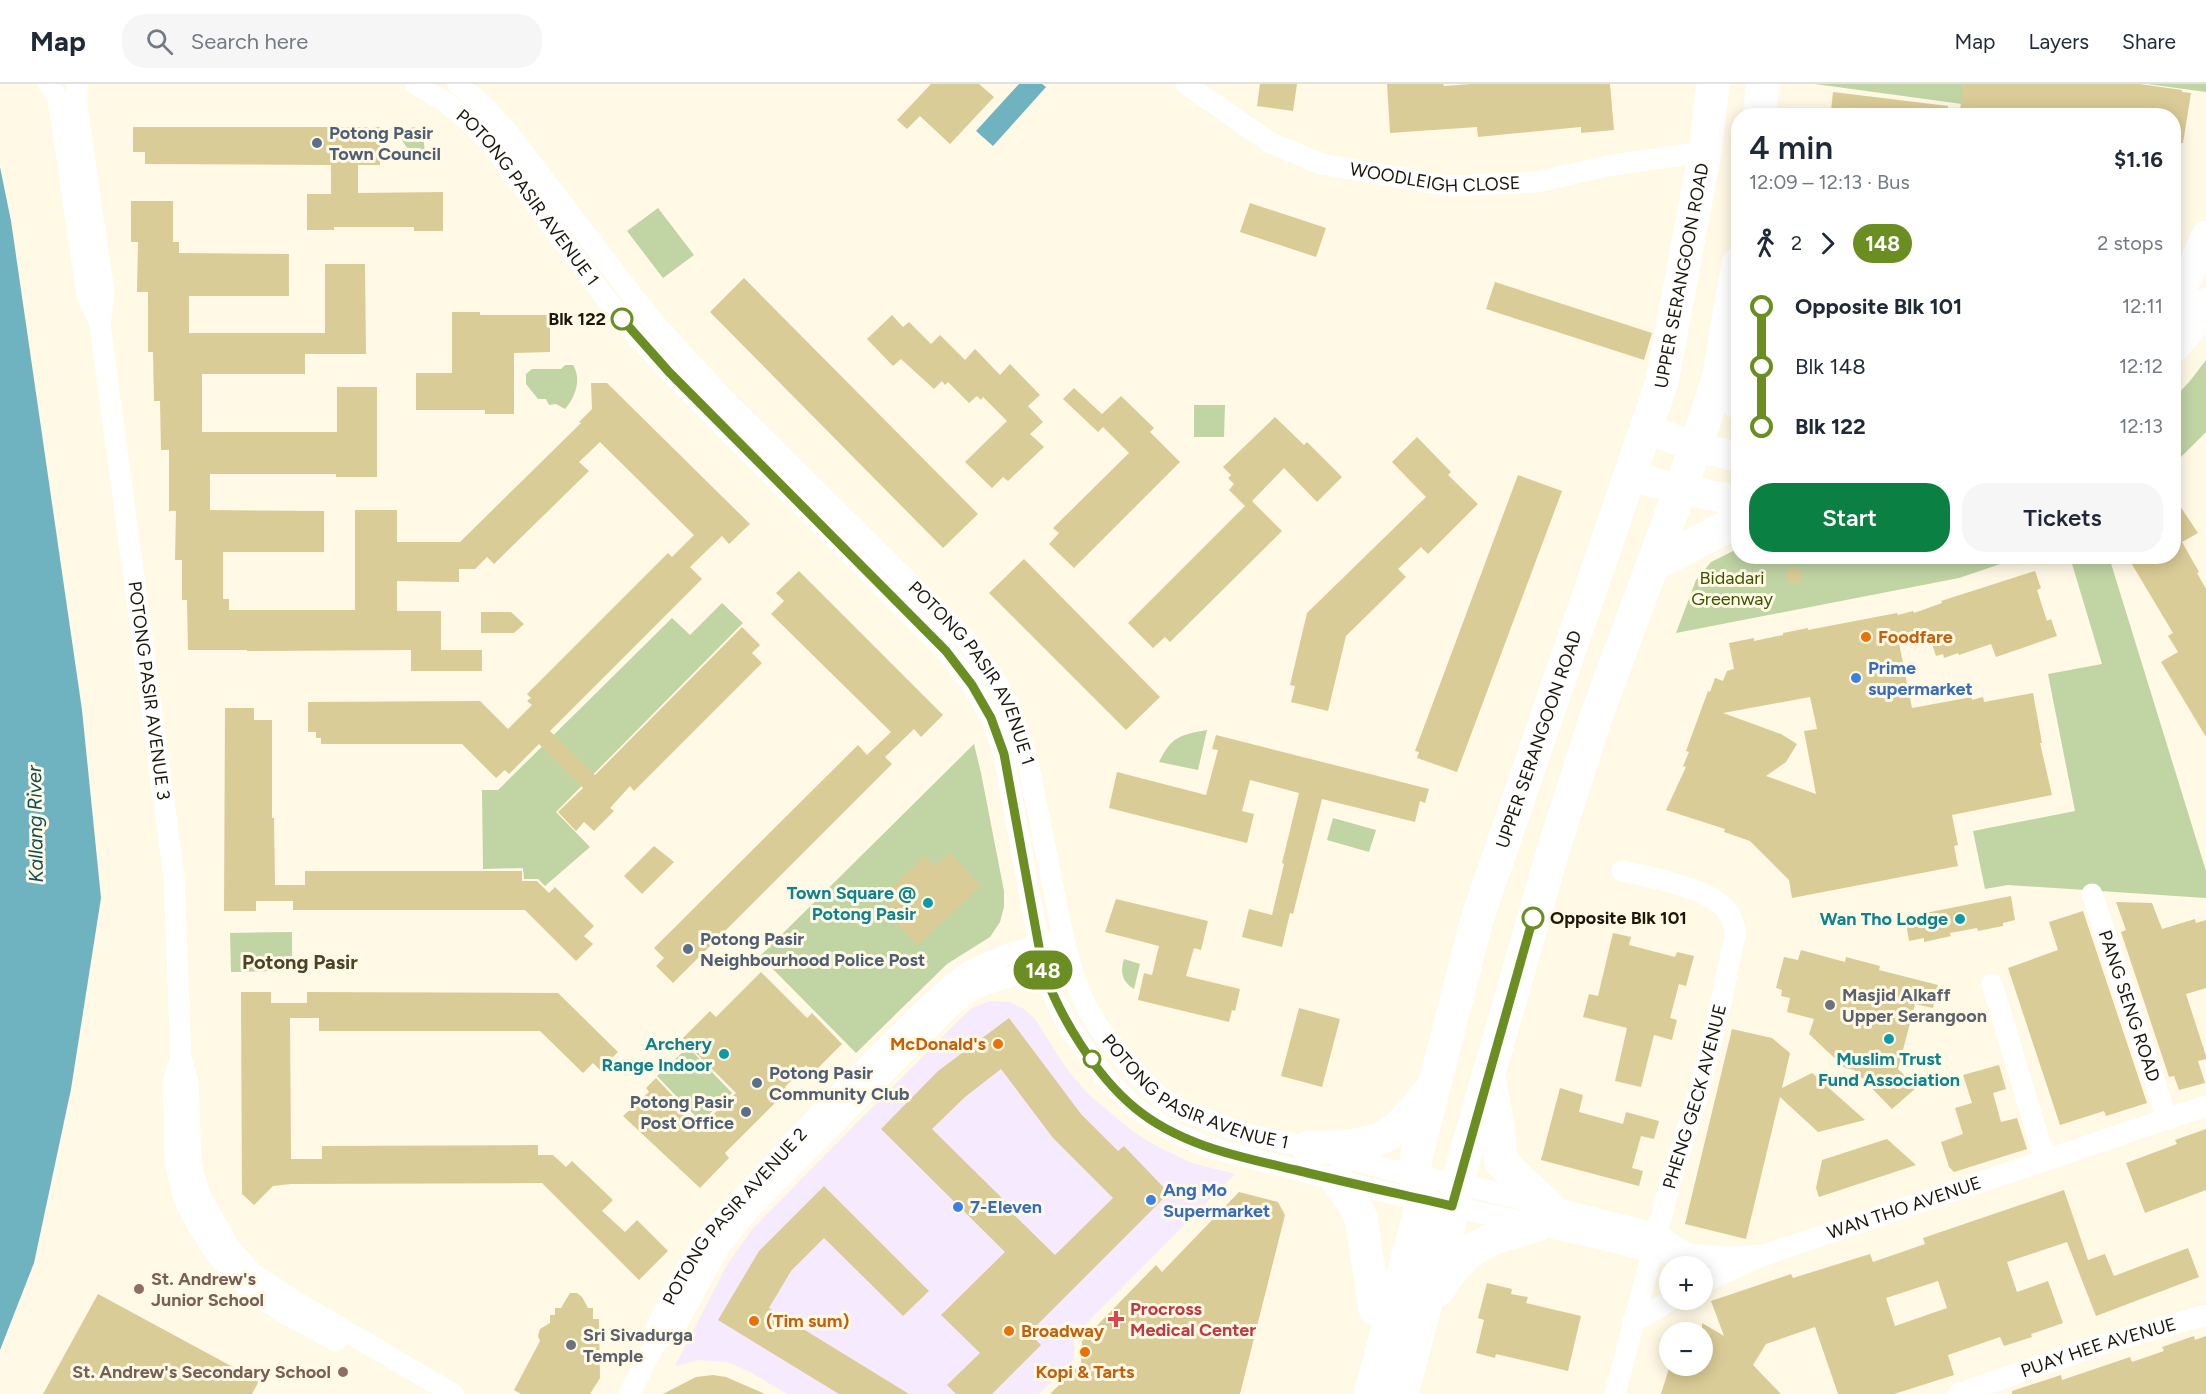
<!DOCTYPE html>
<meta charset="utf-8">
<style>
:root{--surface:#fff;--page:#f6f6f7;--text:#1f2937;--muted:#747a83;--line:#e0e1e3;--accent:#0b8043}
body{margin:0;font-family:Figtree,sans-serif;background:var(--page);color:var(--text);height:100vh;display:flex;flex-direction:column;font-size:22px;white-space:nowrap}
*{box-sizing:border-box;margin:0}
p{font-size:20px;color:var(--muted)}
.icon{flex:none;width:33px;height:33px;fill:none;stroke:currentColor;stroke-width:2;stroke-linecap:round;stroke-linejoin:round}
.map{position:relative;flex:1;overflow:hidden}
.side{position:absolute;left:1731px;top:24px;width:450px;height:456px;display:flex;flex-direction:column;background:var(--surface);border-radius:24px;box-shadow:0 3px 15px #0003}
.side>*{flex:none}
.badge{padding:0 12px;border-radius:20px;font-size:21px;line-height:39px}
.fabs{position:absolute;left:1659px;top:1172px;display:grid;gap:12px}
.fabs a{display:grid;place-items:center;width:54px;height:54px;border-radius:50%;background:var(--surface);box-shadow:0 3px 15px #0003;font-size:30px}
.map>.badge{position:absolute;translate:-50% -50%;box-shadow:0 0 0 3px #fff}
.legs{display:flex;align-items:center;gap:9px;height:66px;padding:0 18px;font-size:20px}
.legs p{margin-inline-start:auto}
.overview{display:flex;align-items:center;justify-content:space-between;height:102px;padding:0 18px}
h1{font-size:33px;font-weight:600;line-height:45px}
.cta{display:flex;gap:12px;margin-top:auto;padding:12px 18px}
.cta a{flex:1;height:69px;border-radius:24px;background:var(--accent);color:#fff;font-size:24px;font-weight:600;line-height:69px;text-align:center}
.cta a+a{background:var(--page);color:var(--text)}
ul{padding:0 18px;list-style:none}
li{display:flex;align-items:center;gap:21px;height:60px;font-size:22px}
li i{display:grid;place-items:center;width:9px;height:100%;margin:0 8px;background:currentColor}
li i::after{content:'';width:15px;height:15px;margin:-8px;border:4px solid;border-radius:50%;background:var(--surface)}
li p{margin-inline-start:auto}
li:first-child i{background:linear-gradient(#0000 50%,currentColor 0)}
li:last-child i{background:linear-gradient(currentColor 50%,#0000 0)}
header{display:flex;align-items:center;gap:36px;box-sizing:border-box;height:84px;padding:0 30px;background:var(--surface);border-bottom:2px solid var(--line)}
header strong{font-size:28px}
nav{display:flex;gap:33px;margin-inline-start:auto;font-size:21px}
.search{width:420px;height:54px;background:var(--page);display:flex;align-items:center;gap:15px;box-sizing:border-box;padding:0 21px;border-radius:24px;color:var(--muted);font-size:22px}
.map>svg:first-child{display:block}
</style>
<header>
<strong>Map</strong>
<div class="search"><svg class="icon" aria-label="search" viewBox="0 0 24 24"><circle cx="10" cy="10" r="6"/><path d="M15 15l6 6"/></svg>Search here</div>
<nav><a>Map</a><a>Layers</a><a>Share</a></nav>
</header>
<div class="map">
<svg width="2206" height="1310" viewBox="0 0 2206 1310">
<rect width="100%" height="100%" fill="#fff9e5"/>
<path fill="#f6eafe" d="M990,917L1009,918L1024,925L1035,935L1066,984L1087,1009L1135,1049L1160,1064L1192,1079L1235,1090L1074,1252V1275L1039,1310H787L750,1288L727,1278L699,1276L675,1282L728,1179L754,1143L965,930L972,924Z"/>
<path fill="#c0d4a4" d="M1815,0H1964L1962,20Z
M2147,0H2206V8Z
M416,43L423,52L426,76C418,75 404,63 402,55C402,53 402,47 402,45Z
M658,124L694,171L663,194L627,147Z
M2206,276V348L2174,380V314L2190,297Z
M565,281H573C582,295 575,314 565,325L556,320L549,321L546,315H538L526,300V290L532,285H561Z
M1194,321H1225L1224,353H1194Z
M1735,466H1738V472L2021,473L1959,494L1676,549L1696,496L1711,478Z
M2070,473H2109L2206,787V814L2008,801L1985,805L1973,747L2075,727L2048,590L2102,580Z
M722,519L743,539L556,728L590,763L545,802L538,795H524L523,784L483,785L482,706H498L672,534L690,551Z
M1207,646L1198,686L1159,678C1172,652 1180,651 1207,646Z
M974,660L981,689L1004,807V823L1000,838L990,853L947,880L856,969L760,872Z
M1333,734L1376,746L1369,768L1327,756Z
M292,848V887L231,888L230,849Z
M1124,875L1140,880L1134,905C1122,897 1120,889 1124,875Z
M688,963L732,1009L701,1038L657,992Z"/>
<path fill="#6eb3bf" d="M1019,0H1042L1046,3L993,62L976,47Z
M0,83L11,137L82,626L101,814L71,1005L34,1179L0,1266Z"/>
<path fill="#dacc96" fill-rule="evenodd" d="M931,0H979L994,13L950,60L920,32L907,45L897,36Z
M1260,0H1297L1293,27L1257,22Z
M1387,0H1443L1444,2L1471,0H1610L1614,46L1581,49V43L1478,53L1477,43L1390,49Z
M1964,0H2140L2182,6V8L2191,9L2183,59H2174V32H1959Z
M1833,8L1948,22V32H1841L1842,28L1831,27Z
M133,43H380V81H358V109L443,108V147H414V143H334V146H307V110H331V81L145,80V68H133Z
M131,117H173V158H179V169L289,170V212H189V249H325V180H365L366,270H305V290H202V348H337V303H377V393H336V390H210V426L324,427V468H223V515H229V526H355V426H397V458H460L581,339L579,338L592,325L591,299H607L750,440L729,460L722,452L690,483L702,495L550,647L595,691L742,543L760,561L752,569L762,579L634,707L630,702L610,724L614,727L594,747L584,738L576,747L558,728L583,704L539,660L509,690L505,686L496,694L462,660H321V654H316V648H308V618L480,617L508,645L532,621L527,617L531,614L527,610L668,469L672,473L694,451L600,358L579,378L589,387L494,480L487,473L475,485H459V498L397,497V527H441V566H482V587H411V566L247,567V566H188L187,516H182V476H175L176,427H169V366H161L160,317H154L153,268H148V208H137L138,158H131Z
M1250,119L1326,144L1316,173L1240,148Z
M744,194L978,430L943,464L710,228Z
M1495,198L1652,249L1644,276L1486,225Z
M452,228H480V231H550V268L514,269V330H485V326H416V289H452Z
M892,231L903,243L909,238L931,260L940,251L965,276L975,265L1000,291L1010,280L1040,311L1028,322L1043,338L1030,350L1044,363L1008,397L1003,393L992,404L965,378L1007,337L983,313L981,316L977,312L969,319L948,298L945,301L942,297L934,305L901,275L893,282L867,255Z
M1074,304L1102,330L1121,312L1154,344L1150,348L1180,378L1074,484L1049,460L1059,449L1053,444L1129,369L1103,343L1098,348L1063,315Z
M1275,333L1304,361L1307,358L1342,393L1317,418L1284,384L1252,417L1282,447L1170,558L1165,553L1153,564L1128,539L1245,422L1229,406L1234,400L1228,394L1231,391L1223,383Z
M1417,353L1451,388L1448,391L1478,420L1428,470L1421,463L1398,485L1406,493L1346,552L1328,627L1291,618L1295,602L1290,601L1307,529L1426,413L1392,378Z
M1518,391L1562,407L1457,688L1417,674L1419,668L1415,667Z
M2174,413L2198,449L2182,458L2199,488L2197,489L2206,505V653L2161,578L2178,568L2168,552L2173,549L2127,472H2174Z
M1024,475L1160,613L1126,646L989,509Z
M1786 492a8 8 0 1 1 16 0a8 8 0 1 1-16 0Z
M799,487L943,631L921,653L914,645L885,673L892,680L673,899L656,882L664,874L654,864L858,661L867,671L891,648L771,530L784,517L776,509Z
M2035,487L2041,504L2037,506L2047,537L2051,535L2057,552L1996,573L1991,560L1959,571L1958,569L1944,574L1943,570L1936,572L1930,554L1899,559L1912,624L1972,613V616L1983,613L1984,618L2033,609L2042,659H2040L2052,711L1952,731L1958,761L1954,762L1958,782L1792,814L1789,796L1750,757L1724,748L1725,745L1666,726L1686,683L1683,682L1689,668L1686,667L1708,607L1710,608L1715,594L1723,597L1727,587L1734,585L1729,559L1754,554V557L1783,551V549L1808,544V546L1897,529L1898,531L1913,527L1914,529L1942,519L1941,517ZM1810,613L1817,645L1804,647L1816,710L1766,692L1786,678L1797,660L1781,650L1723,629Z
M481,528H511L524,540L514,549H481Z
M225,624H254V636H272V734H274L275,801H305V787H522V797H537L549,809L555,803L594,842L584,852L593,860L576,877L525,826H293V817H256V827H224Z
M1216,651L1429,705L1425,719L1420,717L1415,738L1322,715L1293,830L1290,829L1282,863L1242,853L1249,825L1272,831L1284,780L1282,779L1299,709L1250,696L1242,727L1254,730L1247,759L1109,724L1117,688L1206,711L1218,666L1212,665Z
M654,762L674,778L642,810L624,792Z
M950,769L981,802L918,861L884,826L900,811L892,803L925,771L936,782Z
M2011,812L2015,836L2003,839V842L1978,847L1977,844L1950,849L1951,852L1924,858V854L1909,857L1905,833Z
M1116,815L1208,837L1201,866L1194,864L1186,892L1240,905L1235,927L1232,926L1229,938L1138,916L1144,889L1152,891L1159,862L1105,848Z
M2116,818L2152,819L2162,845L2195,835L2196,839L2206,836V904L2186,910L2206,972V975L2198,977L2205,999L2179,1006L2174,992L2169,993L2121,848L2126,846Z
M2083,827L2147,1019L2106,1032L2104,1027L2060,1041L2008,884L2058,866L2049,838Z
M1613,849L1631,853L1629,861L1675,873L1677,868L1694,872L1686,902L1679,900L1670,934L1677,936L1672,956L1654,951L1641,1003L1615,997L1627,944L1583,933L1589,910L1598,912Z
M1801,866L1845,878L1846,873L1880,882L1879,886L1938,901L1933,924L1915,920L1898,985L1917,1003L1892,1025L1854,986L1845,984L1809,950L1814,935L1787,928L1790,914L1781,912L1782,906L1776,904L1784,873L1798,876Z
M761,888L807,934L812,929L842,960L813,989L806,981L785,1003L788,1006L725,1069L729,1074L700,1104L623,1032L649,1008L646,1004L656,994L701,1042L736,1009L682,955L710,927L716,933Z
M241,908H271V919H307V908L558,909L618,968L600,986L593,979L583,989L540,947H319V934H290L291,1075H322V1062L538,1061V1071H553L566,1083L572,1077L613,1116L602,1127L625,1148L637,1136L668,1167L639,1196L542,1099L291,1100L273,1102L254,1121L242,1110Z
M1299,924L1340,935L1322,1003L1281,992Z
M1009,934L1081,1030L1118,1067L1124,1062L1169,1109L1029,1249L1041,1261L992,1310H956L947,1301L980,1269L941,1231L1005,1168L881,1045L938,987ZM1001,985L1053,1054L1113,1114L1055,1171L1009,1126L1012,1124L932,1045L965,1013Z
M1732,945L1772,954L1790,969L1782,1004L1812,989L1865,1036L1818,1048L1780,1013L1746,1155L1685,1140Z
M1999,981L2006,1005L1993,1009L2001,1038L2017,1034L2027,1065L1954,1088L1949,1083L1941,1058L1963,1050L1955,1024L1972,1019L1963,991Z
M1560,1004L1583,1011L1579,1028L1623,1040L1626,1028L1659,1037L1654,1055L1641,1052L1632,1084L1643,1087L1639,1102L1541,1076Z
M2206,1045V1106L2145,1129L2126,1079L2177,1060L2175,1056Z
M1887,1055L1916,1081L1819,1113L1816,1104L1822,1076Z
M824,1102L929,1207L903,1232L824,1154L791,1187L769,1224L909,1310H839L718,1236L759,1167Z
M2064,1106L2088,1176L2105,1170L2114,1192L2188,1164L2199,1193L2096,1232L2067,1158L2007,1178L2017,1208L2048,1197L2063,1239L2031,1250L2032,1253L2004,1262L2000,1253L1948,1271L1954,1291L1894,1310H1838L1815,1243L1766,1260L1753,1281L1781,1310H1661L1670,1281H1702V1239L1724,1252L1711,1217L1791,1190L1793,1194L1870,1170L1873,1178L1925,1160L1923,1154ZM1938,1197L1947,1224L1895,1242L1886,1214Z
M1239,1108L1278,1118L1285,1131L1240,1310H1050L1081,1279L1082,1257L1156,1181L1162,1188Z
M1487,1199L1512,1205L1511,1210L1528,1213L1526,1219L1581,1232L1568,1287L1496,1270L1495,1274L1476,1269L1484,1236L1478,1234Z
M570,1209H577L582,1213L588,1224H593V1235H599L600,1294L590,1310H521L514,1306L540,1257L538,1252L540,1245L550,1239V1231H555V1224H561Z
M98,1210L259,1297L252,1310H43Z
M2194,1252L2195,1256L2206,1252V1310H2012V1307L2061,1291L2062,1296L2130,1273L2132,1278L2164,1267L2162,1263Z
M713,1291L726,1293L765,1310H663L696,1293Z"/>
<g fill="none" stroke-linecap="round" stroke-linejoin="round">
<g stroke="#fff" stroke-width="21">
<path d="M49,0L58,15L87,210L100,240"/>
<path id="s1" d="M77,0V23L104,208L100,241L174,793L181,974L188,998L191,1078L200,1112L230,1164L253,1190L290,1214L453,1310"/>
<path id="s2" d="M415,0L444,17L472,40L491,60L601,208L632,247L669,288L946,567L972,601L991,634L1004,670L1043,885L1049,903L1067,940L1104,992L1136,1025L1173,1048L1207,1063L1376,1106L1593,1153L1652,1168L1731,1173L1764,1171"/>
<path id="s3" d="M458,0L483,21L506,46L649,233L724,315L933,522L969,559L997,599L1012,628L1028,678L1064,857L1074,894L1088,926L1104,951L1138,991L1160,1013L1184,1027L1249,1051L1308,1063L1382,1084L1485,1106L1657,1150L1686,1169"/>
<path id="s4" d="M1186,0L1271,59L1321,80L1450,102L1536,98L1613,81L1705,68"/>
<path id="s5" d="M2092,810L2167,1035"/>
<path d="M1992,900L2045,1076"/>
<path d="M181,974L173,996L175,1078L184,1115L198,1142L216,1170L250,1206L281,1227L336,1257"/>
<path id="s6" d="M1702,1199L1764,1171L2206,1022"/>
<path d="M1632,1239L1673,1215"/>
<path d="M656,1258L675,1243L720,1162L748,1127L952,921L972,906L998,896L1055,881"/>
<path id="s7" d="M629,1310L656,1258L657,1242L672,1211L704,1156L816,1033L914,935L943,908L971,886L1005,871L1051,859"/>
<path id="s8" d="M1615,1310L1671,1096L1698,1011L1720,923L1736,847C1733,838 1730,829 1723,822C1702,803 1650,793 1622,787"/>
<path id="s9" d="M1958,1310L2099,1261L2206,1231"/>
</g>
<path stroke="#fff" stroke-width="30" d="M2174,217L2194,180L2206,152
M2174,264L2190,245L2206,219
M1646,345L1696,363L1738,373
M1630,392L1681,406L1738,416"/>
<g stroke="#fff" stroke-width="33">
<path d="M1759,32L1763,0"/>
<path d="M1724,271L1738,319"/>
<path d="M1652,482L1738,437"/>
<path d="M1490,997L1499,1049L1501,1078L1546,1120"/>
<path d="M1308,1063C1326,1064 1365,1062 1382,1054C1403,1043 1417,1023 1431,1005"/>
<path d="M1337,1096L1354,1120L1361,1134L1375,1225"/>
<path d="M1438,1206C1468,1158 1487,1156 1538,1141"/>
<path id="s10" d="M1370,1310L1417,1139L1422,1115L1414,1089L1417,1070L1477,835L1662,298L1705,68L1713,0"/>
<path d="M1402,1310L1422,1233L1448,1146L1463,1079L1554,764L1595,636L1696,363L1718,295L1738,180"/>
</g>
</g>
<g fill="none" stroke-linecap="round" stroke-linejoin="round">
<g stroke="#fff" stroke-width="14">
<path id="line-1" d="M622,235L669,288L946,567L972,601L991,634L1004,670L1043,885C1059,932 1096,992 1135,1024C1181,1062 1241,1073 1296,1086C1348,1099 1400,1110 1452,1122L1533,834"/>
</g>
<use href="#line-1" stroke="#6b8e23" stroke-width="9"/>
</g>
<g fill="#5c6f8a" stroke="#fff9e5" stroke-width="2">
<circle cx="317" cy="59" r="6"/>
<circle cx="688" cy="865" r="6"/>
<circle cx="757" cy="999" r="6"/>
<circle cx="746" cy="1028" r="6"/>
</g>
<g fill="#fff" stroke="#6b8e23" stroke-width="3">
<circle cx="622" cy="235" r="10"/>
<circle cx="1533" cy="834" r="10"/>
<circle cx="1092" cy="975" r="8"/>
</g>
<g fill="#e8710a" stroke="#fff9e5" stroke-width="2">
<circle cx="1866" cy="553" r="6"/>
<circle cx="998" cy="960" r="6"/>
<circle cx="754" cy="1237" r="6"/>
<circle cx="1009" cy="1247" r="6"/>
<circle cx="1085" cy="1268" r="6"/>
</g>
<g fill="#3f7fe0" stroke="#fff9e5" stroke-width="2">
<circle cx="1856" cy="594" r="6"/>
<circle cx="1151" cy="1116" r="6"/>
<circle cx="958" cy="1123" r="6"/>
</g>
<g fill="#0f9aa8" stroke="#fff9e5" stroke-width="2">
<circle cx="928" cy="819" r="6"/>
<circle cx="1960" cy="835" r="6"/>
<circle cx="1889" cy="955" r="6"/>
<circle cx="724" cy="970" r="6"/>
</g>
<g fill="#6b7280" stroke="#fff9e5" stroke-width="2">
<circle cx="1830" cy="921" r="6"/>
<circle cx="571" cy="1261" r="6"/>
</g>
<g fill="#8d6e63" stroke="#fff9e5" stroke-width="2">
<circle cx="139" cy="1205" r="6"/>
<circle cx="343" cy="1288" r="6"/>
</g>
<path fill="#e0444e" stroke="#fff9e5" stroke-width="2" d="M1113 1226h6v6h6v6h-6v6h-6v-6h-6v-6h6z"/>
<g text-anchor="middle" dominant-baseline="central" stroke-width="6" stroke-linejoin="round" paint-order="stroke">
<g font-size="18" font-weight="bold" fill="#4e5e75" stroke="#fff9e5" text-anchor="start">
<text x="329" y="49">Potong Pasir<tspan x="329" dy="21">Town Council</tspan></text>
<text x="700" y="855">Potong Pasir<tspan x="700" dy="21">Neighbourhood Police Post</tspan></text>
<text x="769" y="989">Potong Pasir<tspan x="769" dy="21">Community Club</tspan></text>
<text x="734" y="1018" text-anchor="end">Potong Pasir<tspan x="734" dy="21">Post Office</tspan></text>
</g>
<g font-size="18" fill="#1b170b" stroke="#fff9e5">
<text stroke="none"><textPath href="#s4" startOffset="273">WOODLEIGH CLOSE</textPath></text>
<text stroke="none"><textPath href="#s2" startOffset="162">POTONG PASIR AVENUE 1</textPath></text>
<text stroke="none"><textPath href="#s10" startOffset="1167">UPPER SERANGOON ROAD</textPath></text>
<text stroke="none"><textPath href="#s3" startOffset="786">POTONG PASIR AVENUE 1</textPath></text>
<text stroke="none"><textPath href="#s1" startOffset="612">POTONG PASIR AVENUE 3</textPath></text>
<text stroke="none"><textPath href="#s10" startOffset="681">UPPER SERANGOON ROAD</textPath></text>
<text stroke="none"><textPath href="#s5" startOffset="118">PANG SENG ROAD</textPath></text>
<text stroke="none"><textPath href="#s3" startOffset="1290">POTONG PASIR AVENUE 1</textPath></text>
<text stroke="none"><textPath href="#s8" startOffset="308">PHENG GECK AVENUE</textPath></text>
<text stroke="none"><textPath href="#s6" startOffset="216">WAN THO AVENUE</textPath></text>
<text stroke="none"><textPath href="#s7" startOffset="210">POTONG PASIR AVENUE 2</textPath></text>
<text stroke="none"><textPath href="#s9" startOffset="148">PUAY HEE AVENUE</textPath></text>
</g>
<g font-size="18" font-weight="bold" fill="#1b170b" stroke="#fff9e5" text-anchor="end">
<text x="606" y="235">Blk 122</text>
<text x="1550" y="834" text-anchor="start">Opposite Blk 101</text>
</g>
<g font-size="18" fill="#3c5302" stroke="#fff9e5">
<text x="1732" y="494">Bidadari<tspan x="1732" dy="21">Greenway</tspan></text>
</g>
<g font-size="18" font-weight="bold" fill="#c56008" stroke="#fff9e5" text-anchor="start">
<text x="1878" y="553">Foodfare</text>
<text x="986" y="960" text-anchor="end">McDonald's</text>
<text x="766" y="1237">(Tim sum)</text>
<text x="1021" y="1247">Broadway</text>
<text x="1085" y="1288" text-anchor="middle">Kopi &amp; Tarts</text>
</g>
<g font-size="18" font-weight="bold" fill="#366cbe" stroke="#fff9e5" text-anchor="start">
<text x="1868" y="584">Prime<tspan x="1868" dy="21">supermarket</tspan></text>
<text x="1163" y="1106">Ang Mo<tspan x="1163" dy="21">Supermarket</tspan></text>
<text x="970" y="1123">7-Eleven</text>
</g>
<g font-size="18" font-weight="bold" fill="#0d838f" stroke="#fff9e5" text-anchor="end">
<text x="916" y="809">Town Square @<tspan x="916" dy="21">Potong Pasir</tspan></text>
<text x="1948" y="835">Wan Tho Lodge</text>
<text x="712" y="960">Archery<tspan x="712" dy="21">Range Indoor</tspan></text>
<text x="1889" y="975" text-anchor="middle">Muslim Trust<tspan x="1889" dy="21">Fund Association</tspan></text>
</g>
<g font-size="18" font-weight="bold" fill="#5b616d" stroke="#fff9e5" text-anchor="start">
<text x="1842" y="911">Masjid Alkaff<tspan x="1842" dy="21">Upper Serangoon</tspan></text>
<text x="583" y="1251">Sri Sivadurga<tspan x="583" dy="21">Temple</tspan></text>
</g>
<g font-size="18" font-weight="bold" fill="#785e54" stroke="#fff9e5" text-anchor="start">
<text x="151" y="1195">St. Andrew's<tspan x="151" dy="21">Junior School</tspan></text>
<text x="331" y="1288" text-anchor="end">St. Andrew's Secondary School</text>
</g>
<g font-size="18" font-weight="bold" fill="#be3a42" stroke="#fff9e5" text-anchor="start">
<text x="1130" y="1225">Procross<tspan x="1130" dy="21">Medical Center</tspan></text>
</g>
<g font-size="20" font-style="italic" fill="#0d4c55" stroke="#fff9e5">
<text transform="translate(35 740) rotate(-91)">Kallang River</text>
</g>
<g font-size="20" font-weight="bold" fill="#4b4326" stroke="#fff9e5">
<text x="300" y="878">Potong Pasir</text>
</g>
</g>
</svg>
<div class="fabs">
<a>+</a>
<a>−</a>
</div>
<b class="badge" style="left:1043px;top:886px;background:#6b8e23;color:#fff">148</b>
<section class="side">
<div class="overview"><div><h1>4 min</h1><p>12:09 – 12:13 · Bus</p></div><b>$1.16</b></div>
<div class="legs"><svg class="icon" aria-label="walk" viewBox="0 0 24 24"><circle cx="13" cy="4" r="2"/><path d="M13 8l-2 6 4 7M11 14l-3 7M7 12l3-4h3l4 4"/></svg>2<svg class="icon" aria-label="forward" viewBox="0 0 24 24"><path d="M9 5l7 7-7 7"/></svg><b class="badge" style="background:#6b8e23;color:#fff">148</b><p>2 stops</p></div>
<ul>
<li><i style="color:#6b8e23"></i><b>Opposite Blk 101</b><p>12:11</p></li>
<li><i style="color:#6b8e23"></i><span>Blk 148</span><p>12:12</p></li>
<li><i style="color:#6b8e23"></i><b>Blk 122</b><p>12:13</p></li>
</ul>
<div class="cta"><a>Start</a><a>Tickets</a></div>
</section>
</div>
